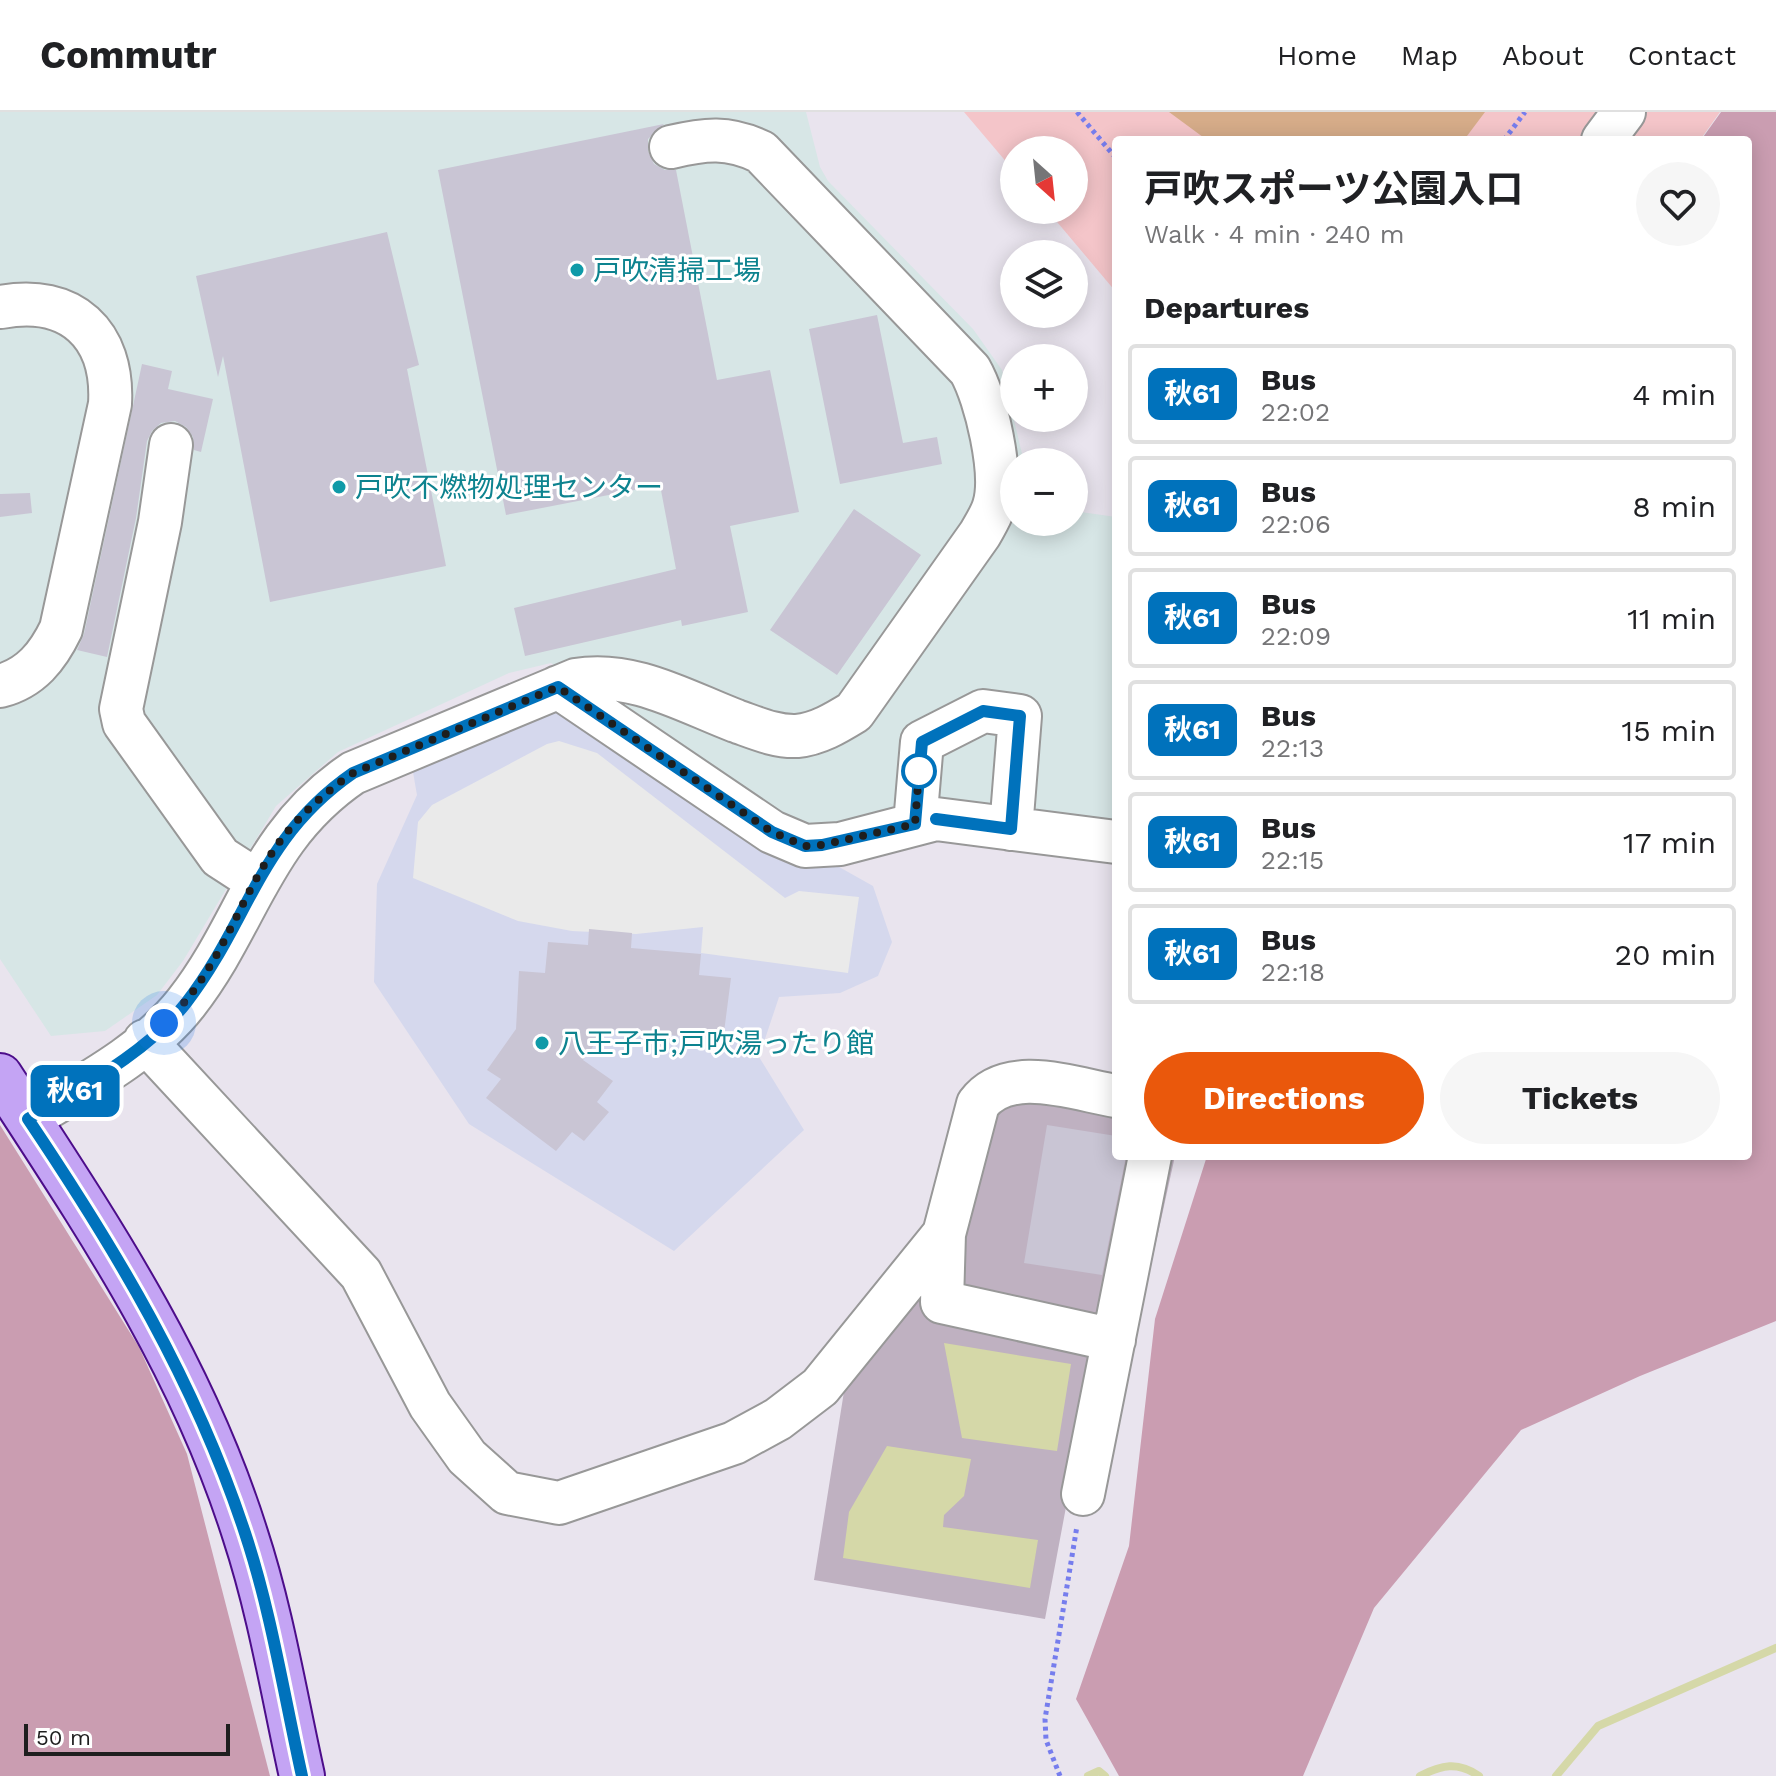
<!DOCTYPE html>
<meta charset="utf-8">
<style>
:root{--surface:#fff;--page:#f6f6f6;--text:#202124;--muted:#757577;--line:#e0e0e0;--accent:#ea580c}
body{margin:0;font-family:"Work Sans","Noto Sans JP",sans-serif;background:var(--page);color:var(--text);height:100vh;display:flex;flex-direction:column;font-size:30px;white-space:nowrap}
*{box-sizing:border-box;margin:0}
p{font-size:26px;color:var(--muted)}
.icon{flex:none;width:44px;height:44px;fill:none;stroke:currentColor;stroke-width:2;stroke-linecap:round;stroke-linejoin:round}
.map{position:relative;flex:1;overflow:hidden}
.side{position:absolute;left:1112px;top:24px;width:640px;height:1024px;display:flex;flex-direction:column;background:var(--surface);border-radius:8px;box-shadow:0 4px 20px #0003}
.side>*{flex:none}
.badge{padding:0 16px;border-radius:12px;font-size:28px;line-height:52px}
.needle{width:52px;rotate:153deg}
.buttons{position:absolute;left:1000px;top:24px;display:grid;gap:16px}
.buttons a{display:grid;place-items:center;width:88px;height:88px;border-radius:50%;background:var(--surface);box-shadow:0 4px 20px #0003;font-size:40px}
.scale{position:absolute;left:24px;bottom:20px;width:206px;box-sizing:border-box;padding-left:8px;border:4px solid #1e1e1e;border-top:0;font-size:22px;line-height:28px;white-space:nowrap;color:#1e1e1e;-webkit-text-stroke:6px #fff;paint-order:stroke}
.you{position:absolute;width:40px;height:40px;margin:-20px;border:6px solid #fff;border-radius:50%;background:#1a73e8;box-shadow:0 0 0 12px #1a73e833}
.map>.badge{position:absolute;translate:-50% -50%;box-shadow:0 0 0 4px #fff}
h2{padding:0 32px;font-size:30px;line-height:72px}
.round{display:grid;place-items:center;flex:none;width:84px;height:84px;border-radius:42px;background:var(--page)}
.headline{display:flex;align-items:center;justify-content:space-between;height:136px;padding:0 32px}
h1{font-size:38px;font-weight:700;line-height:60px}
.button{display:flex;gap:16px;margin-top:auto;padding:16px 32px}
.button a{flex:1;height:92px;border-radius:48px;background:var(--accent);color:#fff;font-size:32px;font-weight:700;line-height:92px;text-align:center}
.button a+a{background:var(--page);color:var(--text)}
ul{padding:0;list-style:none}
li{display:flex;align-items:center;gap:24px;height:100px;margin:0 16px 12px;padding:0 16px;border:4px solid var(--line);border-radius:8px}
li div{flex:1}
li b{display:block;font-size:30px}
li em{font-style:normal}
li .badge{min-width:88px;font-weight:700;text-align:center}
header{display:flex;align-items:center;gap:48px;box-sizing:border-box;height:112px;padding:0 40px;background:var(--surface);border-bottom:2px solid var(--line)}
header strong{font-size:38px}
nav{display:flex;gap:44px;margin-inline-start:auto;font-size:28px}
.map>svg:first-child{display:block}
</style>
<header>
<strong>Commutr</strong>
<nav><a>Home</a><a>Map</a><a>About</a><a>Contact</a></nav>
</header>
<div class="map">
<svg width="1776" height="1664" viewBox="0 0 1776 1664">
<rect width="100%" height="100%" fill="#e9e4ee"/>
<path fill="#d5d8ed" d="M555,596L873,774L892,830L878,864L840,881L779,885L759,945L804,1018L674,1139L469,1012L374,870L377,772L417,683L413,660Z"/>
<path fill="#d7e6e6" d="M0,0H806L820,55L828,69L973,217L1002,258L1024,350H1014V410H1074V399L1116,405V718L806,720L551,551L509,561L338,640L276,694L183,849L157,883L105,919L51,924L0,847Z"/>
<path fill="#bfb1c1" d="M997,954L1116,968V1044H1175L1101,1381L1069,1379L1045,1507L814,1468L846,1267L899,1205L968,980Z"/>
<path fill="#ca9db1" d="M1721,0H1776V1209L1640,1264L1521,1318L1374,1496L1303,1664H1119L1076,1587L1129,1434L1155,1207L1207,1044H1748V28H1701Z
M0,1013L139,1235L187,1342L270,1664H0Z"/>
<path fill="#f4c5c9" d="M964,0H1720L1700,28H1116V180L1047,98H1074V38H1014V59Z"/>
<path fill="#d6ac89" d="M1169,0H1485L1464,28H1207Z"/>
<path fill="#eaeaea" d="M559,629L597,641L785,786L799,779L859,785L848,861L701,841L703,815L636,822L572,819L518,809L413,766L418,710L432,693L547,632Z"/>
<path fill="#d5d8a8" d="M944,1231L1071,1252L1057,1339L962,1326Z
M887,1334L971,1347L964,1384L944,1403L943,1415L1038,1428L1030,1476L843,1446L849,1400Z"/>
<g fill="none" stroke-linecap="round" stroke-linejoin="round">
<path stroke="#d5d8a8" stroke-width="8" d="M1088,1664L1099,1659L1105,1664
M1420,1664C1441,1653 1458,1649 1479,1664
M1556,1664L1598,1614L1776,1536"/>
</g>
<path fill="#c9c5d4" d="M664,12L648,27V39L654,52L665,58H676L717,268L770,258L799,400L730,414L748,500L682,514L681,508L525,544L514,496L676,457L660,373L506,403L438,58Z
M387,120L419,253L407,257L446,454L270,490L223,244L218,265L196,164Z
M877,203L903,331L937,325L942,352L840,372L809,217Z
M142,252L172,259L168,277L213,287L201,340L194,338L193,325L186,315L175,309L161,311L152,319L147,329L136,406L107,545L77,538L84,522Z
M30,381L32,401L0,405V382Z
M854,397L921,443L837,563L770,518Z
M589,817L632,821L631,836L701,842L699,863L731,866L723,928L606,917L583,948L613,969L597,990L609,1000L584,1029L572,1020L556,1039L486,986L501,967L487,958L516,917L519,859L545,861L548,830L588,833Z
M1047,1013L1116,1024V1044H1126L1102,1163L1024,1151Z"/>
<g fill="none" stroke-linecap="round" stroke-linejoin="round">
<g stroke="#989898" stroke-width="46">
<path id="minor" d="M1603,28L1624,0
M171,333L160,410L121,597L124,611L220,745L257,769
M0,574C31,566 48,544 61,517L110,292C114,222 71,182 1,195
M558,575L772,720L805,734L840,732L936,707L1116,730
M915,712L922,630L983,599L1020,604L1011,717
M145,929L361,1162L430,1293L467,1345L507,1381L559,1391L734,1331L778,1307L820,1275L944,1122
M28,1007C81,975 147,941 186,891C250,809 259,725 353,661L576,568C632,558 686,590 736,609C756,616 776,625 797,624C818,622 836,611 854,600L980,422C985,413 991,404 994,394C1004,362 986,286 970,258L761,40C728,24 705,27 671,35
M1114,1228L942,1190L944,1122L978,992C1008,952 1074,977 1116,984
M1083,1382L1150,1044"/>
</g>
<g stroke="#4c0d8a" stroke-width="48">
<path id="major" d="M0,964C97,1113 191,1251 245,1422C271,1501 284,1583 302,1664"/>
</g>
<path stroke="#767ded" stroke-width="5" stroke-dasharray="4 4" stroke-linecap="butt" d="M1077,0L1116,46
M1504,28L1525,0
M1060,1664L1046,1628L1045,1607L1077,1414"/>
<use href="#minor" stroke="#fff" stroke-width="42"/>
<use href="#major" stroke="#c4a4f4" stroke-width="44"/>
</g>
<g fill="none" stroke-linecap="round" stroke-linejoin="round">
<g stroke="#fff" stroke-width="18">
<path id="line" d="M302,1664C284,1583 271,1499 245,1421C195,1269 116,1138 28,1007C81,975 147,941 186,891C250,808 259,726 353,661L558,575L772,720L805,734L822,733L915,712L922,630L983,599L1020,604L1011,717L936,707"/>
</g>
<use href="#line" stroke="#0072bc" stroke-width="12"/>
<path stroke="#1e1e1e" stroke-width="8" stroke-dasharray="0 14.4" d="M164,911C222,860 238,783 284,724C304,699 327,679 353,661L558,575L772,720L805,734L822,733L915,712L919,659"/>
</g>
<g fill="#0f9aa8" stroke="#fff" stroke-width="3">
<circle cx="577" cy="158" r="8"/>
<circle cx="339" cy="375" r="8"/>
<circle cx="542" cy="931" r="8"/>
</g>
<circle fill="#fff" stroke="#0072bc" stroke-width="4" cx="919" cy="659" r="16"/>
<g text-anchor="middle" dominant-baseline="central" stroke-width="6" stroke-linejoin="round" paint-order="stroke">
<g font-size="28" fill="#0d838f" stroke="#fff" text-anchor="start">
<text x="593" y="158">戸吹清掃工場</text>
<text x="355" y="375">戸吹不燃物処理センター</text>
<text x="558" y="931">八王子市;戸吹湯ったり館</text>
</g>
</g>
</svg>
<div class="buttons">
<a><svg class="needle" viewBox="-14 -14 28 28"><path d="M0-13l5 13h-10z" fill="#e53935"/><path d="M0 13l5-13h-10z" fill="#757577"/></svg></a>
<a><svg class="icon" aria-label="layers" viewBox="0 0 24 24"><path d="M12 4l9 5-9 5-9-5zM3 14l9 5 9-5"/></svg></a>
<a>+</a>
<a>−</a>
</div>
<div class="scale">50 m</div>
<div class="you" style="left:164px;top:911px"></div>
<b class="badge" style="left:75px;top:979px;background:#0072bc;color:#fff">秋61</b>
<section class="side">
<div class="headline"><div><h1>戸吹スポーツ公園入口</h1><p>Walk · 4 min · 240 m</p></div><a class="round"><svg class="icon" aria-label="heart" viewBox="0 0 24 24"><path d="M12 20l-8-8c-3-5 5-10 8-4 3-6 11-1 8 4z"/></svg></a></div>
<h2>Departures</h2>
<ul>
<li><span class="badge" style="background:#0072bc;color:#fff">秋61</span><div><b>Bus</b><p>22:02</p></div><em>4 min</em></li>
<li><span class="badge" style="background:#0072bc;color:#fff">秋61</span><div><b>Bus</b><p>22:06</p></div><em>8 min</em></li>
<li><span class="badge" style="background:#0072bc;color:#fff">秋61</span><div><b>Bus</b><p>22:09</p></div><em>11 min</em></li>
<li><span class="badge" style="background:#0072bc;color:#fff">秋61</span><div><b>Bus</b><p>22:13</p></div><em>15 min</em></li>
<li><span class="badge" style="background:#0072bc;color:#fff">秋61</span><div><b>Bus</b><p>22:15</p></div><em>17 min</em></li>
<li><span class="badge" style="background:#0072bc;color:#fff">秋61</span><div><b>Bus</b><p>22:18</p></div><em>20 min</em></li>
</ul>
<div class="button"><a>Directions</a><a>Tickets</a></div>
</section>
</div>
